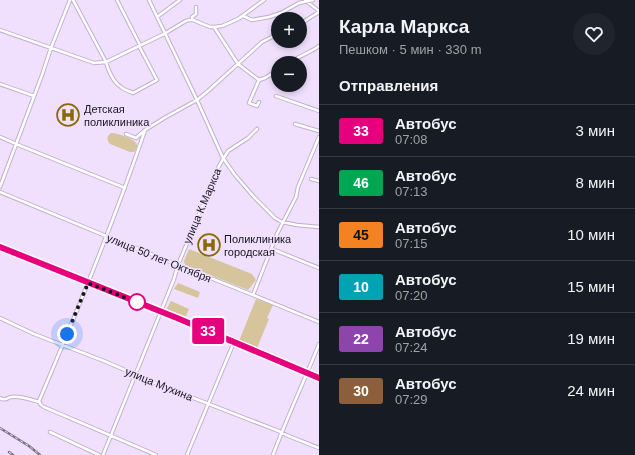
<!DOCTYPE html>
<html lang="ru">
<meta charset="utf-8">
<style>
:root{--surface:#171b24;--page:#20242c;--text:#f1f3f6;--muted:#9ea1a6;--line:#363941}
body{margin:0;font-family:Helvetica,sans-serif;background:var(--page);color:var(--text);height:100vh;display:flex;flex-direction:column;font-size:15px;white-space:nowrap}
*{box-sizing:border-box;margin:0}
p{font-size:13px;color:var(--muted)}
.icon{flex:none;width:22px;height:22px;fill:none;stroke:currentColor;stroke-width:2;stroke-linecap:round;stroke-linejoin:round}
.map{position:relative;flex:1;overflow:hidden}
.side{display:flex;flex-direction:column;background:var(--surface);width:316px}
.side>*{flex:none}
.badge{padding:0 8px;border-radius:3px;font-size:14px;line-height:26px}
.tools{position:absolute;left:271px;top:12px;display:grid;gap:8px}
.tools a{display:grid;place-items:center;width:36px;height:36px;border-radius:50%;background:var(--surface);box-shadow:0 2px 6px #0003;font-size:20px}
.you{position:absolute;width:20px;height:20px;margin:-10px;border:3px solid #fff;border-radius:50%;background:#1a73e8;box-shadow:0 0 0 6px #1a73e833}
.map>.badge{position:absolute;translate:-50% -50%;box-shadow:0 0 0 2px #fff}
h2{padding:0 20px;font-size:15px;line-height:36px}
.round{display:grid;place-items:center;flex:none;width:42px;height:42px;border-radius:21px;background:var(--page)}
.overview{display:flex;align-items:center;justify-content:space-between;height:68px;padding:0 20px}
h1{font-size:19px;font-weight:700;line-height:30px}
ul{padding:0;list-style:none}
li{display:flex;align-items:center;gap:12px;height:52px;padding:0 20px;border-top:1px solid var(--line)}
li div{flex:1}
li b{display:block;font-size:15px}
li em{font-style:normal}
li .badge{min-width:44px;font-weight:700;text-align:center}
main{display:flex;flex:1;min-height:0}
.map>svg:first-child{display:block}
</style>
<main>
<div class="map">
<svg width="319" height="455" viewBox="0 0 319 455">
<rect width="100%" height="100%" fill="#f0e0fe"/>
<path fill="#d6c59c" d="M111,133C117,133 138,139 137,146C137,149 135,151 134,152H130L110,144C106,140 107,136 111,133Z
M189,249L252,274L256,280L248,290L185,265L184,261Z
M178,283L200,292L198,298L174,289Z
M256,299L273,305L267,318L269,319L257,348L239,341Z
M171,301L189,309L185,318L166,310Z"/>
<g fill="none" stroke-linecap="round" stroke-linejoin="round">
<g stroke="#c0b0cc" stroke-width="4.5">
<path id="minor" d="M73,0L106,62C108,70 113,82 121,87C124,90 129,91 133,93L157,80L139,46
M117,0L140,45
M149,0L197,100L223,158L235,175L254,197L275,218L282,222L297,225L319,227
M305,0L319,11
M243,16L252,20L269,17L281,13L299,3L313,0
M157,17L180,0
M193,20L192,17L196,14V7
M300,24L319,12
M214,27L238,64L259,80
M0,30L94,63L106,62L164,34L184,22L188,20H193L210,27H214L222,26L238,19L264,0
M290,63C298,56 310,53 319,46
M0,84L34,96
M276,96L319,111
M259,102L257,106L249,103L259,80L265,78L278,70
M295,124L319,131
M145,130C114,222 77,312 39,401L41,405L44,407L156,455
M126,134L136,138L145,130L166,117L197,100L208,91L262,42L278,34
M0,137L14,143
M16,144L125,188
M311,179L319,181
M0,187L42,75L51,48L70,0
M0,192L106,236L253,295L319,322
M272,249L319,268
M253,295L277,234L296,197L298,187L319,137
M0,318L34,334L104,361L160,385L281,432L286,435L319,448
M0,398C7,402 6,397 12,397C20,396 32,400 39,402
M50,432L99,455
M103,455L174,279L178,265L219,166L228,151L248,138L257,129
M187,455L234,342
M273,455C287,417 304,382 319,344"/>
</g>
<g stroke="#c0b0cc" stroke-width="5">
<path id="major" d="M0,247L177,319L319,378"/>
</g>
<use href="#minor" stroke="#fff" stroke-width="2.5"/>
<use href="#major" stroke="#fff" stroke-width="3"/>
<g stroke="#7c7184" stroke-width="2.5">
<path id="rail" d="M0,428L29,446L40,455
M9,452L13,455"/>
</g>
<use href="#rail" stroke="#f0e0fe" stroke-width="1" stroke-dasharray="3" stroke-linecap="butt"/>
</g>
<g fill="none" stroke-linecap="round" stroke-linejoin="round">
<g stroke="#fff" stroke-width="9">
<path id="line" d="M0,247L177,318L319,378"/>
</g>
<use href="#line" stroke="#e6007e" stroke-width="6"/>
<path stroke="#19131d" stroke-width="4" stroke-dasharray="0 7.2" d="M67,334L88,283L137,302"/>
</g>
<defs>
<g id="hospital-ring" transform="scale(1.15)"><circle r="9.5" fill="#f0e0fe" stroke="#876905" stroke-width="1.5"/><path d="M-5-5h3v3.5h4V-5h3V5h-3V1.5h-4V5h-3Z" fill="#876905"/></g>
</defs>
<g fill-rule="evenodd">
<use href="#hospital-ring" x="68" y="115"/>
<use href="#hospital-ring" x="209" y="245"/>
</g>
<circle fill="#fff" stroke="#e6007e" stroke-width="2" cx="137" cy="302" r="8"/>
<g text-anchor="middle" dominant-baseline="central" stroke-width="3.5" stroke-linejoin="round" paint-order="stroke">
<g font-size="11" fill="#19131d" stroke="#f0e0fe" text-anchor="start">
<text x="84" y="109">Детская<tspan x="84" dy="13">поликлиника</tspan></text>
<text x="224" y="239">Поликлиника<tspan x="224" dy="13">городская</tspan></text>
</g>
<g font-size="11" fill="#19131d" stroke="#f0e0fe">
<text transform="translate(202 206) rotate(-67)">улица К.Маркса</text>
<text transform="translate(159 258) rotate(22)">улица 50 лет Октября</text>
<text transform="translate(159 384) rotate(22)">улица Мухина</text>
</g>
</g>
</svg>
<div class="tools">
<a>+</a>
<a>−</a>
</div>
<div class="you" style="left:67px;top:334px"></div>
<b class="badge" style="left:208px;top:331px;background:#e6007e;color:#fff">33</b>
</div>
<section class="side">
<div class="overview"><div><h1>Карла Маркса</h1><p>Пешком · 5 мин · 330 m</p></div><a class="round"><svg class="icon" aria-label="heart" viewBox="0 0 24 24"><path d="M12 20l-8-8c-3-5 5-10 8-4 3-6 11-1 8 4z"/></svg></a></div>
<h2>Отправления</h2>
<ul>
<li><span class="badge" style="background:#e6007e;color:#fff">33</span><div><b>Автобус</b><p>07:08</p></div><em>3 мин</em></li>
<li><span class="badge" style="background:#00a651;color:#fff">46</span><div><b>Автобус</b><p>07:13</p></div><em>8 мин</em></li>
<li><span class="badge" style="background:#f58220;color:#111">45</span><div><b>Автобус</b><p>07:15</p></div><em>10 мин</em></li>
<li><span class="badge" style="background:#00a3b4;color:#fff">10</span><div><b>Автобус</b><p>07:20</p></div><em>15 мин</em></li>
<li><span class="badge" style="background:#8e44ad;color:#fff">22</span><div><b>Автобус</b><p>07:24</p></div><em>19 мин</em></li>
<li><span class="badge" style="background:#8b5e3c;color:#fff">30</span><div><b>Автобус</b><p>07:29</p></div><em>24 мин</em></li>
</ul>
</section>
</main>
